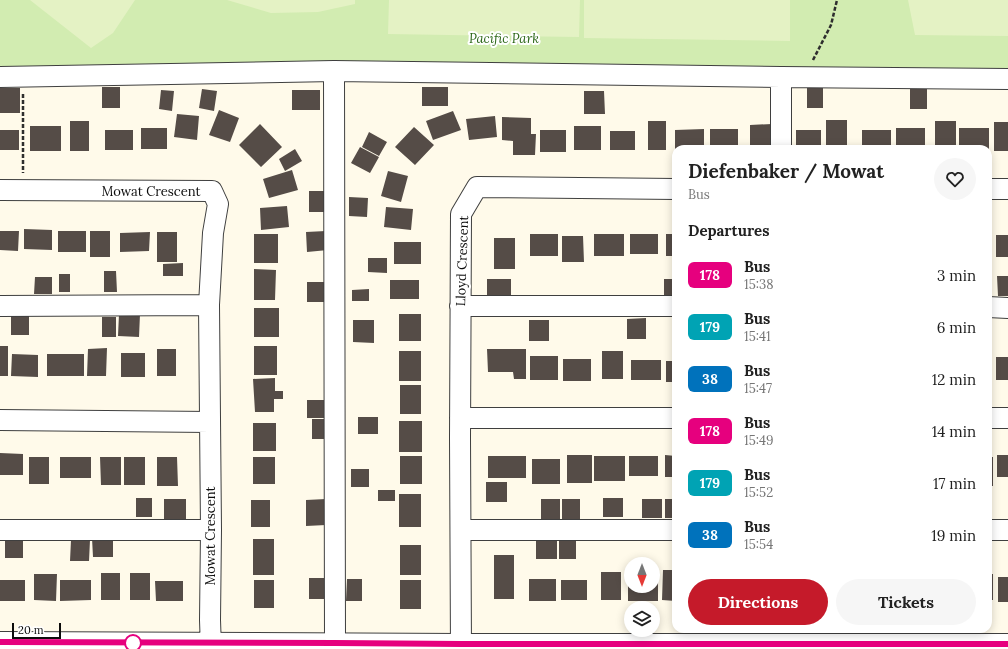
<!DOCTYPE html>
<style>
:root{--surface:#fff;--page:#f6f6f6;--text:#222;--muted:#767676;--accent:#c51a2a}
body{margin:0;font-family:Lora,serif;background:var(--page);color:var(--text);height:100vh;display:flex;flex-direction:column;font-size:15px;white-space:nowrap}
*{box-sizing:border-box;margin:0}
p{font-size:13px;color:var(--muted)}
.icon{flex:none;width:22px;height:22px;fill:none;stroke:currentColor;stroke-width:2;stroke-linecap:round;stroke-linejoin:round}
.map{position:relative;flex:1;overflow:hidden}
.details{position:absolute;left:672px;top:145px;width:320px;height:488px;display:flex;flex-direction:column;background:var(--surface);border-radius:12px;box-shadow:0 2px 10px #0003}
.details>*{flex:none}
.badge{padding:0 8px;border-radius:6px;font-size:14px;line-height:26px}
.needle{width:26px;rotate:180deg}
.buttons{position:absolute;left:624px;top:557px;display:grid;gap:8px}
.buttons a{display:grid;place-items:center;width:36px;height:36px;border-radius:50%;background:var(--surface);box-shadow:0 2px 10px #0003;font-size:20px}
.scale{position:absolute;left:12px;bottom:10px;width:49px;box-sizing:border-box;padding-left:4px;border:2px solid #0c0c0c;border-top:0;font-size:11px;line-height:14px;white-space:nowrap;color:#0c0c0c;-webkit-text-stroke:3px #fff;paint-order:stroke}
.map>.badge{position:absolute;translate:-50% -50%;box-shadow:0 0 0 2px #fff}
h2{padding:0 16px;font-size:15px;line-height:36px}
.round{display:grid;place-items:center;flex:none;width:42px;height:42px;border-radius:21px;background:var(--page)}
.head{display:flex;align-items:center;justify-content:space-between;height:68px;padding:0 16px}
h1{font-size:19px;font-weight:800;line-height:30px}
.primary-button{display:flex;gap:8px;margin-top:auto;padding:8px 16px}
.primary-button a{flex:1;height:46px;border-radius:24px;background:var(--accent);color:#fff;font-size:16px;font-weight:800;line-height:46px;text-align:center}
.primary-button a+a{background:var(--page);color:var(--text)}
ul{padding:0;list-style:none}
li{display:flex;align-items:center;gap:12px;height:52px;padding:0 16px}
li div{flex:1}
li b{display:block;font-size:15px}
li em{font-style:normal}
li .badge{min-width:44px;font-weight:700;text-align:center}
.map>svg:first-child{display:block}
</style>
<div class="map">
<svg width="1008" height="649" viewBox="0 0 1008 649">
<rect width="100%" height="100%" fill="#fffaea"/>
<path fill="#d2ecb1" d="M0,0H1008V75H0Z"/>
<path fill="#e4f2c4" d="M30,0H135L113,33L91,48Z
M227,0H355V4L318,12L271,13Z
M389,0H580L579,37L388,34Z
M584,0H790V41L584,38Z
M908,0H1008V36L915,35Z"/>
<path fill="#554c47" d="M102,87H120V108H102Z
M422,87H448V106H422Z
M0,88H20V113H0Z
M807,88H823V108H807Z
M202,89L217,91L214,111L199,108Z
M910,89H927V109H910Z
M161,90L174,91L172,111L159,109Z
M292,90H320V110H292Z
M584,91H604L605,114H584Z
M219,110L239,118L230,142L209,135Z
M453,111L461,130L433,140L426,121Z
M177,114L199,116L197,140L174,137Z
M495,116L497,137L469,140L466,119Z
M502,117L531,118V134H536L535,155H513V141L502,140Z
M826,120H847V149H826Z
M70,121H89V151H70Z
M648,121H666V150H648Z
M935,121H956V149H935Z
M994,122H1008V151H994Z
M260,124L282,147L261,167L239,145Z
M772,124V149H750V125Z
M30,126H61V151H30Z
M574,126H601V150H574Z
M414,127L434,145L415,165L395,147Z
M141,128H167V149H141Z
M896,128H925V149H896Z
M959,128H989V149H959Z
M704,129V149H675V130Z
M710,129H738V149H710Z
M0,130H19V150H0Z
M105,130H133V150H105Z
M540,130H566V152H540Z
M796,130H821V149H796Z
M862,130H891V149H862Z
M610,131H635V150H610Z
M369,132L387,142L379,156L362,147Z
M360,147L379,157L370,173L351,163Z
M295,149L302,161L285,171L279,159Z
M292,170L298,190L269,198L263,179Z
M388,171L408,176L401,202L381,196Z
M309,191H327V212H309Z
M349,197L368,198L367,217L349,216Z
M287,206L289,227L261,230L260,208Z
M386,207L413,209L411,230L384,227Z
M24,229L52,230V250L24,249Z
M0,231H19L18,251L0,250Z
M58,231H86V252H58Z
M90,231H110V257H90Z
M326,231L328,250L307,252L306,232Z
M150,232L149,251L120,252V233Z
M157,232H177V262H157Z
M254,234H278V263H254Z
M530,234H558V256H530Z
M594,234H624V256H594Z
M630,234H658V254H630Z
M666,234H676V256H666Z
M988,235H992V265H988Z
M996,235H1008V257H996Z
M562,236H583L584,262H562Z
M494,238H515V269H494Z
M394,242H421V264H394Z
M368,258H387V273L368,272Z
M183,263V276H163V264Z
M254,269L276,270L275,300H254Z
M104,271H116L117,292H104Z
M59,274H70V292H59Z
M997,276H1008V296H998Z
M35,277H52V294H34Z
M487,279H511V300H487Z
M664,279H676V297H664Z
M390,280H419V299H390Z
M307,282H328V302H307Z
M369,289V301H352V290Z
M254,308H279V337H254Z
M119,314H140L139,337L118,336Z
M399,314H421V341H399Z
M11,315H29V335H11Z
M102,317H116V337H102Z
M646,318V339H627V319Z
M353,320H374V343L353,342Z
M529,320H549V341H529Z
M0,346H8V376H0Z
M254,346H277V375H254Z
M107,348L106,376H87L88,349Z
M157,349H176V376H157Z
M487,349H526V379H514L513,372H488Z
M988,349H991V379H988Z
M399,351H421V381H399Z
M602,351H623V379H602Z
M121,353H145V377H121Z
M12,354L38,355V377L11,376Z
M47,354H84V376H47Z
M530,356H558V380H530Z
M996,357H1008V380H996Z
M563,359H591V381H563Z
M631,360H661V380H631Z
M666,361H676V382H666Z
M275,378V391H283V399H274V412H255L253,379Z
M400,385H421V414H400Z
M307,400H327V418H307Z
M358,417H378V434H358Z
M312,419H328V439H312Z
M399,421H422V452H399Z
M253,423H276V451H253Z
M0,453L23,454V475H0Z
M567,455H592V483H567Z
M665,455L676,456V477H665Z
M997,455H1008V477H997Z
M400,456H422V484H400Z
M488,456H526V478H488Z
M594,456H625V481H594Z
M629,456H658V476H629Z
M29,457H49V484H29Z
M60,457H91V478H60Z
M100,457H121V485H101Z
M124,457H145V485H124Z
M157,457H177L178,486H157Z
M253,457H275V484H253Z
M988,457H993V486H988Z
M532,459H560V484H532Z
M351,469H369V487H351Z
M486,482H507V502H486Z
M378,490H395V501H378Z
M399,494H421V527H399Z
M136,498H152V517H136Z
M603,498H623V517H603Z
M164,499H186V519H164Z
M326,499V525L306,526V500Z
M541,499H560V519H541Z
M562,499H580V519H562Z
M642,499H662V518H642Z
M665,499H676V518H665Z
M251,500H270V527H251Z
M92,538H113V557H93Z
M536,538H557V559H536Z
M559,538H576V559H559Z
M5,539H23V558H5Z
M253,539H274V575H253Z
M71,540H90L89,561H70Z
M400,545H421V575H400Z
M494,555H514V599H494Z
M663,570H676V601L662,600Z
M601,572H621V600H601Z
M101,573H120V600H101Z
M130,573H150V600H130Z
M34,574H57L56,601L34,600Z
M988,574H993V600H988Z
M998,577H1008V602H998Z
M309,578H329V599H309Z
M347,579H362V601H346Z
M529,579H556V601H529Z
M0,580H25V601H0Z
M60,580H91V600L60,601Z
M254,580H274V608H254Z
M400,580H421V609H400Z
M561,580H587V600H561Z
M155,581H183V601H156Z
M628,581H631V586H653V581H658V601H628Z"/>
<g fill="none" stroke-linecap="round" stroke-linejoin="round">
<g stroke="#3f3f3f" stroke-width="22">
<path id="minor" d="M334,71L335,643
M0,77L334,71L781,77L1008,79
M781,77V149
M988,189H1008
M0,190L212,191L218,204L213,233L209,305L211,530L210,620L211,649
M0,306L209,305
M460,306H676
M988,307L1008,308
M460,418H676
M988,418H1008
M0,420L210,422
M0,530H211
M461,530H676
M988,530H1008
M0,642L461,644H1008
M461,649L460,438L461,214L477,187L676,189"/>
</g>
<path stroke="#2e2e2e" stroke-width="2.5" stroke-dasharray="4 2" stroke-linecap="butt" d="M813,60L831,25L837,0
M23,94V173"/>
<use href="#minor" stroke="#fff" stroke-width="20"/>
</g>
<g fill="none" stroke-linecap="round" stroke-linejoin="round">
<g stroke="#fff" stroke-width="9">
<path id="line" d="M0,642L335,643L461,644H1008"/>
</g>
<use href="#line" stroke="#e6007e" stroke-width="6"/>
</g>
<circle fill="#fff" stroke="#e6007e" stroke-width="2" cx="133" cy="643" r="8"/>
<g text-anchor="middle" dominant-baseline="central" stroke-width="4" stroke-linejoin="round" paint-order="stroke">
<g font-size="13" font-style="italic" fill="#2c6718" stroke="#fff">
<text x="504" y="38">Pacific Park</text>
</g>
<g font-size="13" fill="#0c0c0c" stroke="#fff">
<text x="151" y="191">Mowat Crescent</text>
<text transform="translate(462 261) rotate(-88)">Lloyd Crescent</text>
<text transform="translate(210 536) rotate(-90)">Mowat Crescent</text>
</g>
</g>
</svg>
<div class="buttons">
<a><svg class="needle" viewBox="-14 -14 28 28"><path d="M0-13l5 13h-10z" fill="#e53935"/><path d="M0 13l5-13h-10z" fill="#767676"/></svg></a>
<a><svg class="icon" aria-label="layers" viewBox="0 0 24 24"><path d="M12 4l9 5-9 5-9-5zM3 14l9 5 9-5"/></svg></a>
</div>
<div class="scale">20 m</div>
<section class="details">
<div class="head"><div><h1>Diefenbaker / Mowat</h1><p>Bus</p></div><a class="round"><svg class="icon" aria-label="heart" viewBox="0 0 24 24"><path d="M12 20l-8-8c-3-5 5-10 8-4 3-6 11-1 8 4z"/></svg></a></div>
<h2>Departures</h2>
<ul>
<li><span class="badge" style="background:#e6007e;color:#fff">178</span><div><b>Bus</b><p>15:38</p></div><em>3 min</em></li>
<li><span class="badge" style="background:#00a3b4;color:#fff">179</span><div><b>Bus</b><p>15:41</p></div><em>6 min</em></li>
<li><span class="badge" style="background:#0072bc;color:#fff">38</span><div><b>Bus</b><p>15:47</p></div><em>12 min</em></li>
<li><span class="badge" style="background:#e6007e;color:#fff">178</span><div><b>Bus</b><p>15:49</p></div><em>14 min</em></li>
<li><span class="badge" style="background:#00a3b4;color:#fff">179</span><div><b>Bus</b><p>15:52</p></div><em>17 min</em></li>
<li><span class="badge" style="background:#0072bc;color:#fff">38</span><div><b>Bus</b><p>15:54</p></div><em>19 min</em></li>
</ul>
<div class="primary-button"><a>Directions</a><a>Tickets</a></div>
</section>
</div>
